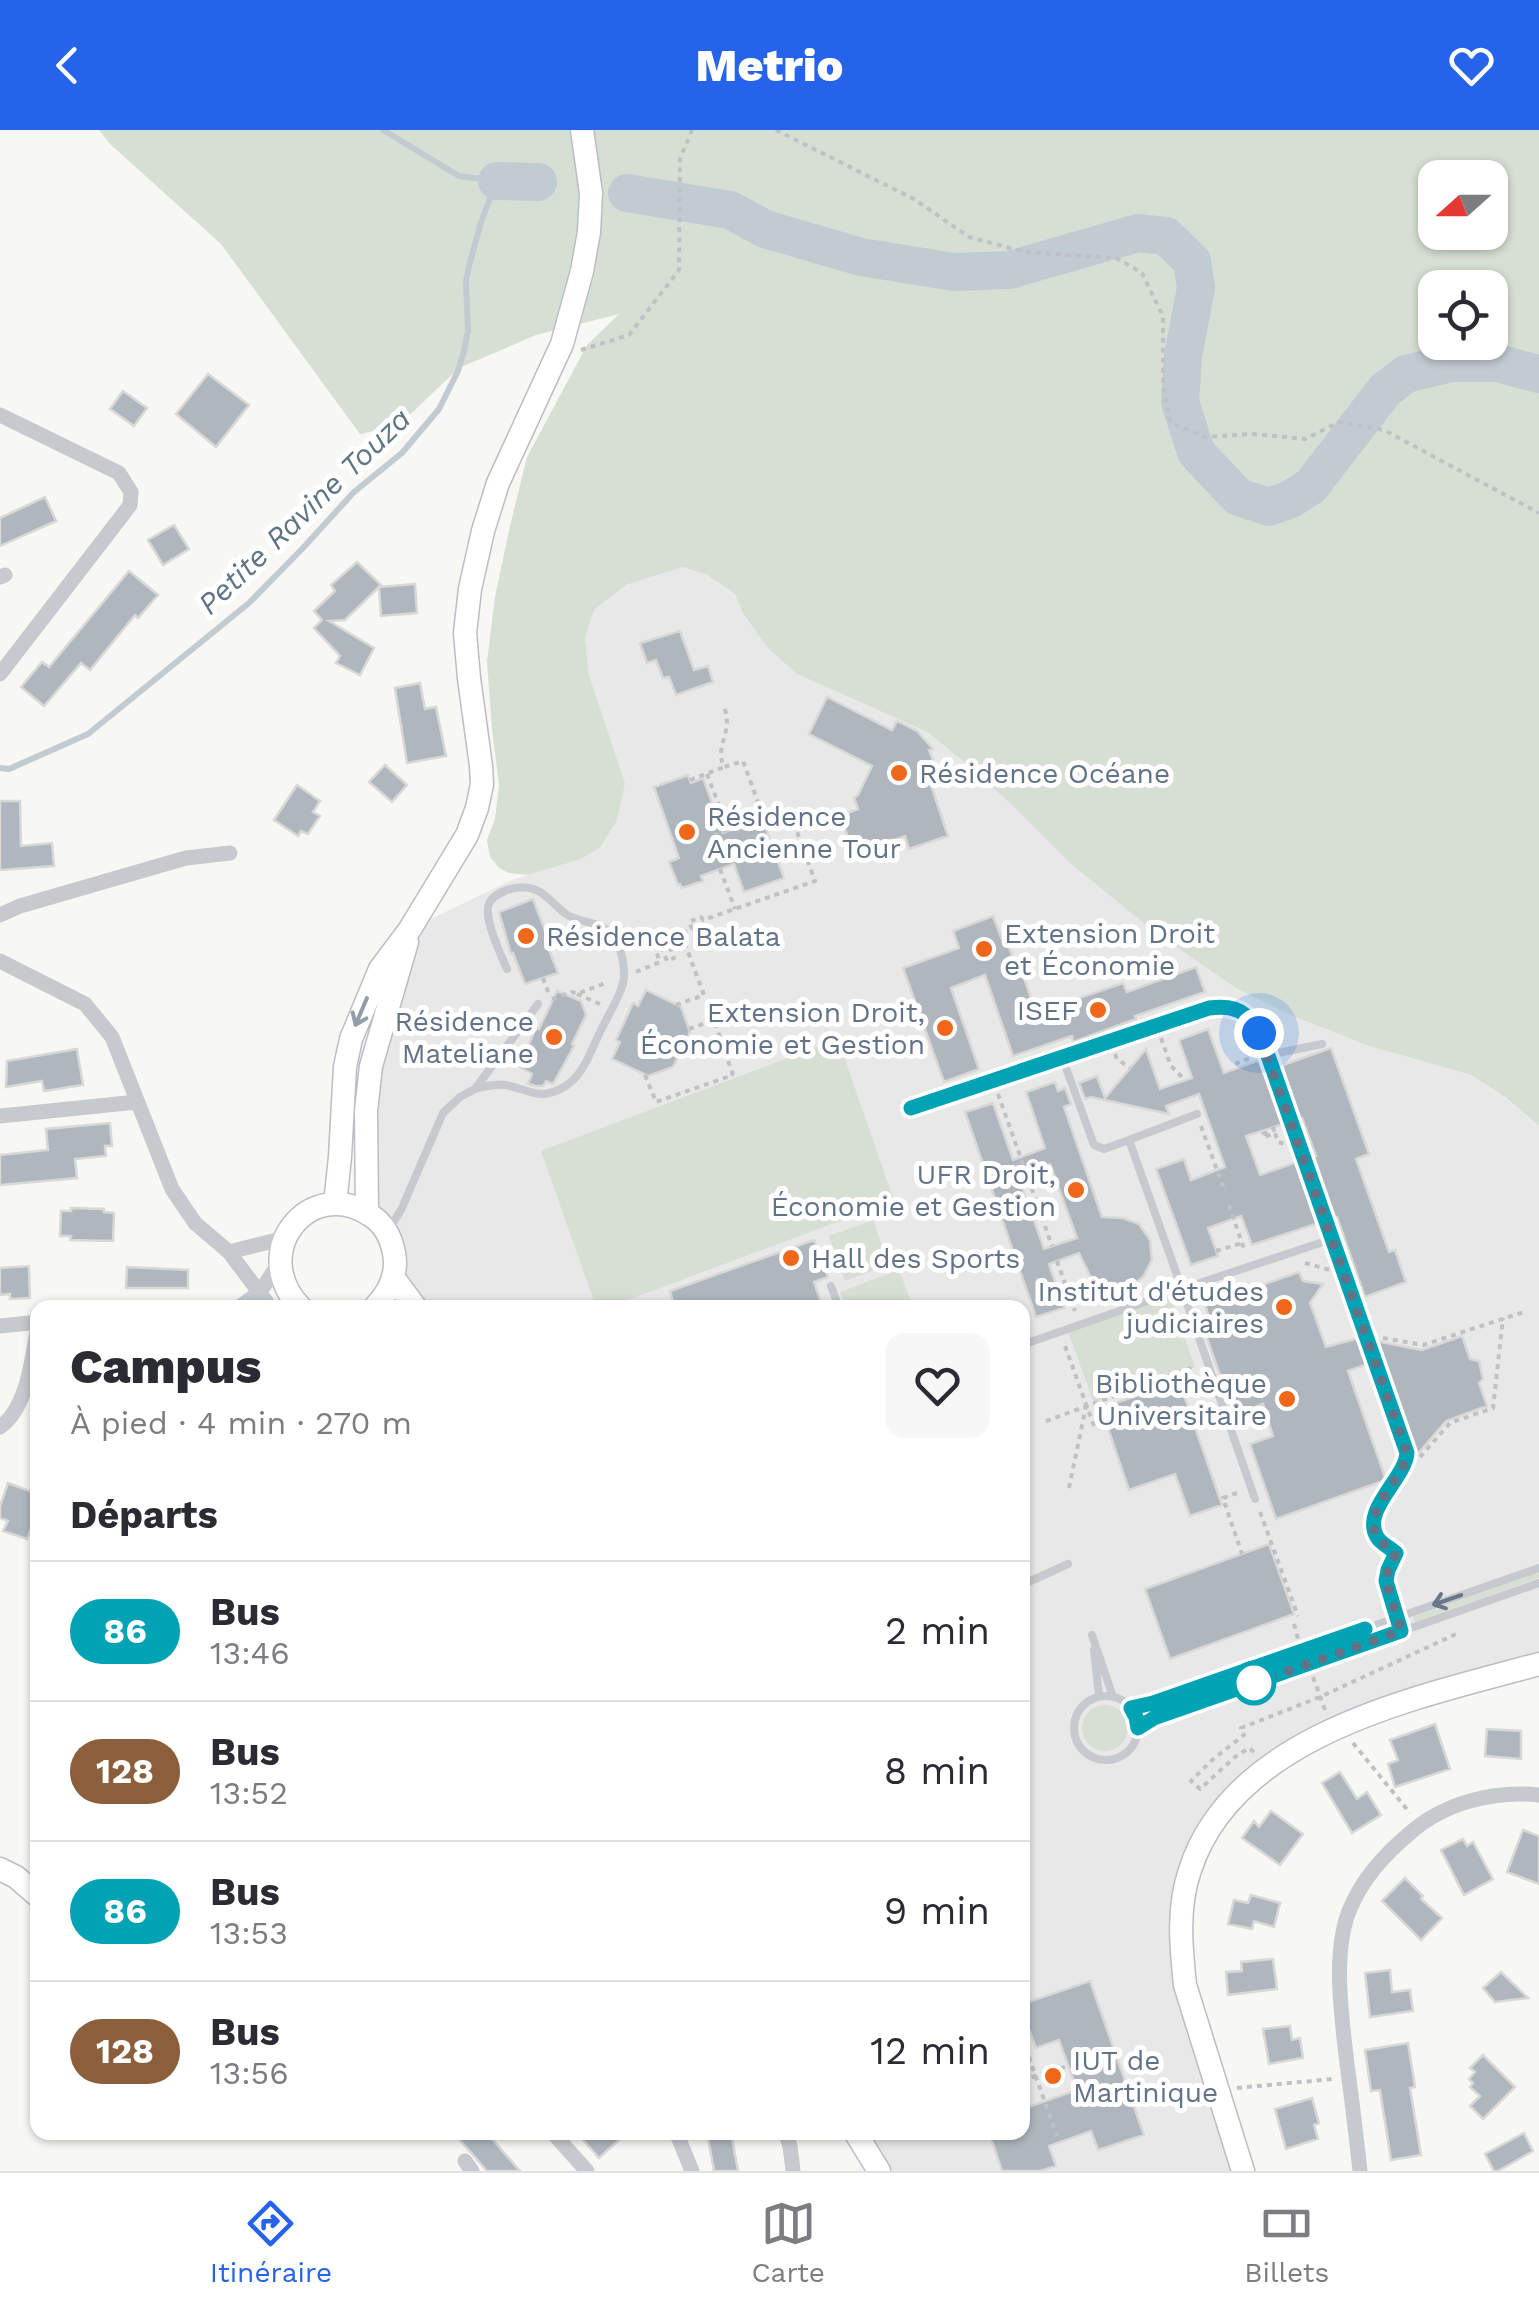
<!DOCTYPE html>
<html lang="fr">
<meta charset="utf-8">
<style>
:root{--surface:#fff;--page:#f7f7f7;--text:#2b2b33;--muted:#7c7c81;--line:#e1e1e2;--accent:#2563eb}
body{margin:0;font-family:"Work Sans",sans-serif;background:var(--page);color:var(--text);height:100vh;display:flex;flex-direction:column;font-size:38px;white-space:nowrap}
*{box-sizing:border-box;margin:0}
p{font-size:32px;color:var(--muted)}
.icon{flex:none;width:55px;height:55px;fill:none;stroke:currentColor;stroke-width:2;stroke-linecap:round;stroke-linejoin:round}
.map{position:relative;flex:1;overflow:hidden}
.drawer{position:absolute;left:30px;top:1170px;width:1000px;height:840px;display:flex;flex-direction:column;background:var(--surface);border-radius:20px;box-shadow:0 2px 8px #0004}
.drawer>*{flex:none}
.badge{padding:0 20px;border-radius:32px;font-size:35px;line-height:65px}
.needle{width:65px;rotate:249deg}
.buttons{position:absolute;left:1418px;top:30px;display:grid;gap:20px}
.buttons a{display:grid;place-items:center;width:90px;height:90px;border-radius:20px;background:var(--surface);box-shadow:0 2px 8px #0004;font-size:50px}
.you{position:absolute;width:50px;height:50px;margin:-25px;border:8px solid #fff;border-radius:50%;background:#1a73e8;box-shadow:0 0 0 15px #1a73e833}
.map>.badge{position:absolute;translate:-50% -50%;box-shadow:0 0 0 5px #fff}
h2{padding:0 40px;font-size:38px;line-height:90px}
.round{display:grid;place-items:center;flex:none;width:105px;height:105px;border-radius:20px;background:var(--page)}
.overview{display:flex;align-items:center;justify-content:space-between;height:170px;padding:0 40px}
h1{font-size:48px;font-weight:800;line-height:75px}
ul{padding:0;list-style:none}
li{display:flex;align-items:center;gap:30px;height:140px;padding:0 40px;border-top:2px solid var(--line)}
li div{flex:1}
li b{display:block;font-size:38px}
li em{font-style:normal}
li .badge{min-width:110px;font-weight:700;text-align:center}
header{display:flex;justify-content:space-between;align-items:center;height:130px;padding:0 40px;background:var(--accent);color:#fff;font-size:45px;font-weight:800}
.menu{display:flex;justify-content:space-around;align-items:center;height:140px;border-top:2px solid var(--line);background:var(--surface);font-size:28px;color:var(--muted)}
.menu a{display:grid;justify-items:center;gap:5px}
.menu .active{color:var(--accent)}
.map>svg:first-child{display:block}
</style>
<header><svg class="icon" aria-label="back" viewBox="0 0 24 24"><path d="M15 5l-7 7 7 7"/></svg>Metrio<svg class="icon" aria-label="heart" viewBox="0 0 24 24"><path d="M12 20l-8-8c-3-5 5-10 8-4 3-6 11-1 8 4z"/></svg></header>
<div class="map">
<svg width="1539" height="2041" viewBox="0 0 1539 2041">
<rect width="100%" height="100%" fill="#f7f7f3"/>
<path fill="#e7e8e7" d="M683,437L707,445L735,464L743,483L797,544L927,602L962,630L1013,676L1072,735L1157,804L1236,858L1290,885L1369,916L1471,945L1504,967L1539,996V1534L1518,1540L1281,1629L1204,1709L1181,1817L1243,2041H883L865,2003L1022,2002V1178L416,1177L378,1091L366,981L410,799L512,750L578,730L625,653L589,545L585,508L594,480L626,455Z"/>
<path fill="#d7dfd4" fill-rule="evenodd" d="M99,0H1539V996L1505,967L1471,945L1369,916L1290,885L1236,858L1157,804L1072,735L1013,676L962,630L927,602L797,544L767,517L743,483L735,464L707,445L683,437L626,455L594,480L585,508L589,545L625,653L617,690L600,718L578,730L528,745L509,743L499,738L490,727L487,710L495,689L499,655L492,599L487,532L495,467L510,396L527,327L587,215L619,184L536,205L459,238L398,296L360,304L221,114L110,14ZM1435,48H1490V102H1435ZM1435,158H1490V212H1435Z
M838,909L894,1071L609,1177H596L541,1021Z
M873,1090L889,1135L845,1151L829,1106Z
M899,1140L913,1177H846L840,1162Z
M1169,1163L1195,1237L1094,1273L1067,1199Z
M1539,1442V1448L1415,1492L1413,1487Z
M1291,1530L1293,1535L1144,1587L1143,1582Z
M1082 1598a23 23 0 1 1 46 0a23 23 0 1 1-46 0Z"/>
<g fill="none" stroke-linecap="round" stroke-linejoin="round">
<path stroke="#c2cbd2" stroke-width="6" d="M0,638L9,639L88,604L249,473L302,419L354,362L402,323L439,279L458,241L464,221L468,201L466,151L470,132L482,89L497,51L459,46L383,0"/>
<path stroke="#c2cbd2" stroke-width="38" d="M497,51L538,52
M627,63L730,80L765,99L861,127L954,142L1009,140L1138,103L1166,106L1192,131L1196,158L1183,226L1180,272L1196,322L1238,367L1269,377L1291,369L1311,356L1385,260L1406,244L1451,233H1497L1539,244"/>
</g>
<path fill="#afb6bd" stroke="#d8d9d6" stroke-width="2.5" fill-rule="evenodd" d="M208,244L249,275L216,317L176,284Z
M123,261L147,278L134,296L110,279Z
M45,367L56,391L0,416V388Z
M174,395L189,419L163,435L148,410Z
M357,432L381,455L379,457L415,454L417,483L381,486L379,457L345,490L329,491L374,518L360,545L336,533L340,526L314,498L322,490L314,481L335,461L331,455Z
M129,441L158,465L138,488L135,485L90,540L81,533L44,576L21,557L42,532L49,537Z
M680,501L694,540L708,536L713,552L676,565L669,547L663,548L656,530L647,533L640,513Z
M420,553L425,579L436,577L446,626L407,633L395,558Z
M827,567L892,600L897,591L917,601L933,619L929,620L934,633L925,637L948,706L909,719L905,706L854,724L840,686L858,679L854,668L858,665L872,636L809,604Z
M385,635L407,655L392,672L369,652Z
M688,645L691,653L703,648L723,703L749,693L751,698L764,693L784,748L744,762L734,734L701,746L703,751L682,758L680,754L678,755L669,732L679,728L654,657Z
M297,655L320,671L313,682L320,686L308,704L301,701L298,706L274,690Z
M0,671H20L21,716L52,713L54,736L0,740Z
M533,769L549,811L546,812L558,843L525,854L513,823L511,824L499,782Z
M993,786L1004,815L1008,814L1016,838L1020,836L1036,883L1123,853L1127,862L1196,837L1205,862L1135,886L1136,889L1073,912L1072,906L1013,926L985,845L951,858L979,939L944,952L903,838L959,818L953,801Z
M646,860L681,877L690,902L673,937L648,946L612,929L620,912L616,910L623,895L633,873L638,876Z
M557,861L581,871L586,885L572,914L574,916L553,954L546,951L543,956H536L528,954L532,944L520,937L536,897L539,899Z
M1208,899L1224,943L1259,930L1263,942L1265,941L1284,994L1246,1006L1260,1045L1297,1032L1319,1093L1252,1115L1241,1086L1208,1098L1218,1126L1191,1135L1156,1039L1184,1029L1191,1050L1225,1037L1199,964L1166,976L1169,984L1091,967L1085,969L1079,953L1097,946L1105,968L1146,919L1160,959L1192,948L1179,910Z
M1331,918L1369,1024L1356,1029L1389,1122L1395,1120L1406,1152L1365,1167L1337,1087L1333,1088L1312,1027L1316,1026L1302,988L1298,990L1280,936Z
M77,919L83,955L44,961L42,951L6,957L7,931Z
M1055,952L1058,961L1065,958L1071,974L1064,977L1102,1087L1123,1088L1139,1094L1150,1110L1152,1130L1143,1147L1135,1153L1117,1158L1098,1153L1090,1146L1079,1123L1049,1134L1064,1178L1036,1187L965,982L993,973L1013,1030L1045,1018L1026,962ZM1050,1034L1077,1108L1044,1119L1018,1045Z
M110,993L112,1016H105L106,1026L75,1029L77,1048L0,1055V1025L48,1020L46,999Z
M71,1078L104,1079V1082L114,1083L113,1111L70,1110L71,1106H60L61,1081H71Z
M814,1110L828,1147L814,1152L823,1178H675L670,1161Z
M29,1136L30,1168L10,1169V1164L0,1165V1138Z
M127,1137L188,1140V1158H126Z
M1299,1142L1303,1151L1323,1154L1310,1173L1326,1217L1359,1208L1368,1234L1348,1241L1386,1350L1276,1389L1250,1314L1273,1306L1263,1274L1234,1285L1203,1197L1211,1193L1205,1175Z
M1462,1206L1470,1229L1479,1231L1483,1249L1479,1253L1487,1276L1446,1291L1417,1325L1376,1211L1422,1220Z
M1179,1251L1222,1375L1190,1386L1175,1344L1129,1360L1101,1278Z
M8,1353L38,1364V1382L27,1409L3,1401L8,1391L0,1388V1376Z
M1269,1414L1294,1484L1170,1529L1145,1459Z
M1435,1594L1450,1639L1395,1657L1388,1634L1398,1630L1390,1610Z
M1487,1599L1521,1601V1629L1485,1626Z
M1340,1642L1357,1669L1367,1662L1381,1685L1352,1703L1322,1653Z
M1271,1681L1303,1704L1280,1735L1242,1708L1254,1691L1259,1697Z
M1523,1700L1539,1706V1754L1507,1742Z
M1463,1709L1467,1716L1473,1712L1493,1749L1464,1765L1441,1720Z
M1405,1748L1423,1766L1421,1769L1442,1788L1421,1810L1382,1771Z
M1251,1765L1280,1773L1274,1797L1254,1791L1252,1799L1228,1794L1234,1770L1248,1773Z
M1273,1829L1277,1859L1228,1865L1226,1842L1242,1841L1241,1832Z
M1390,1840L1392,1862L1410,1860L1413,1881L1370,1887L1365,1843Z
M1501,1842L1528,1868L1495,1872L1483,1858Z
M1090,1851L1144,2005L1098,2020L1091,2001L1049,2016L1056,2036L1040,2041H1002L989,2002H1022V1979L1077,1960L1059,1910L1036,1918L1022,1880V1874Z
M1290,1896L1292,1910L1300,1908L1303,1928L1269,1934L1263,1899Z
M1408,1913L1415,1957L1410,1958L1421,2025L1391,2030L1380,1960L1371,1961L1365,1920Z
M1483,1925L1515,1957L1483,1989L1470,1976L1480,1966L1470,1957L1473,1953L1469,1949L1475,1942L1470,1938Z
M1312,1968L1319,1993L1314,1995L1318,2009L1286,2019L1275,1979Z
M453,2002H486L520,2041H487Z
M576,2002H628L599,2028Z
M707,2002H731L738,2041H714Z
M1524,2003L1533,2021L1498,2041H1494L1485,2024Z"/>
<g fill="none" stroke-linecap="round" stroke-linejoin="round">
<g stroke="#babec4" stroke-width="25">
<path id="secondary" d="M335,1074L340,1027L345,937L351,909L380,839L410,799L467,705L477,678L482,654L481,636L469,548L465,503L470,459L483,401L498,353L562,214L582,141L589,102L591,63L582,0
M367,1083L366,981L371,936L407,812
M393,1147L416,1178
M301,1178C247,1122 310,1045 370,1085C383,1093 391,1107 394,1123C398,1144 389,1163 374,1178
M0,1739L16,1747L38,1766
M855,2002L879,2041
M1243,2041L1185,1855C1181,1816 1177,1778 1190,1740C1234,1604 1418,1567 1539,1534"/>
</g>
<path stroke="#bfc1c4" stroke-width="4" stroke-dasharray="5 5" stroke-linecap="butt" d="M776,0L914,69L969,107L1025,122L1116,128L1142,143L1163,186V257L1171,293L1205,307L1253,304L1305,309L1339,292L1384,300L1539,383
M581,220L629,205L679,140L680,29L692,0
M707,644L728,699L716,704L724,726
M690,650L724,637
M745,695L743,690L762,683
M720,739L735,779
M636,842L660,832L653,813L659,810L667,831L674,828L667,809L692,799L689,792L701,787L703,790L815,751L796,699L771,679L762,683L743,631L724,637C714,615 734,602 724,577
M543,848L550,867
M577,864L600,874
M552,869L572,862L577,864L608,852
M676,875L704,865L681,803
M689,899L714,890L734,948
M1161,908L1171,936L1185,950
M1115,924L1117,929L1130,938
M1238,935L1237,933L1253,927
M645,945L656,972L733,945
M998,964L1052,1116
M1201,996L1225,1062
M1273,997L1274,1000L1263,1004L1264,1007L1275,1003L1278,1012L1285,1014
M1229,1075L1245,1122
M1216,1121L1242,1113
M1057,1131L1075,1181
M1305,1133L1330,1140
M1383,1208L1423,1215L1527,1181
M1065,1216L1094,1296L1105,1292
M1191,1285L1208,1279
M1046,1291L1194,1237
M1420,1327L1450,1293L1493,1278L1503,1188
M1069,1358L1086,1276
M1237,1363L1223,1368L1242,1424
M1260,1382L1298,1486
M1294,1494L1298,1509
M1313,1547L1325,1580
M1353,1613L1410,1683
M1254,1622L1249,1618L1235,1627L1200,1659L1191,1651L1212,1630L1244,1605L1241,1598L1320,1567L1454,1505L1452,1500
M1022,1908L1057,2006
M1022,1950L1068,1936
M1237,1958L1332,1949"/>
<path stroke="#c6c9cd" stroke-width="8" d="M1268,925L1322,914
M475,959C486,956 494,954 505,955C530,959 538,972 564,957C584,945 591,920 601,900C608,885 625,859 624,844C624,829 619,811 609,801C598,791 579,793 566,784C556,777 548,765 536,760C527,756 516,757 507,760C500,763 491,767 489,774C483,788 501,825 507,839
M911,978L1209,878C1244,873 1252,887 1265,917L1407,1323C1405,1349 1361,1380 1377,1407C1381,1414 1391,1418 1396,1423L1388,1440L1386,1451L1401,1501
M1129,1010L1197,984
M389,1099L401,1080L443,983L460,967L475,959L538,874
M831,1156L839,1178
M1022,1215L1182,1159L1129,1010L1104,1019L1094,1015L1062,927
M1255,1369L1182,1159L1332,1109
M1022,1455L1068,1434
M1092,1505L1113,1567
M1094,1520L1099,1566
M1074 1598a32 32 0 1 1 64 0a32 32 0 1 1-64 0Z
M1131,1578L1144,1576L1539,1438
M1138,1598L1155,1588L1539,1453"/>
<path stroke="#c6c9cd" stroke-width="15" d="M0,285L119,343L131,362L130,375L121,387L0,544
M0,447L5,445
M0,785L20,776L186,728L230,723
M0,831L85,874L112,907L172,1059L195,1093L229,1122L271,1178
M0,986L137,972
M229,1122L285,1108
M238,1178L260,1162L279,1133
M0,1196L38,1192
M0,1297C27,1279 32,1228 38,1197
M552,2002L587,2041
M676,2002L692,2041
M785,2002L790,2016L793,2041
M465,2031L472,2041
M1360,2041C1356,2005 1352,1970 1347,1934C1342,1888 1332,1825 1349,1781C1362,1749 1384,1725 1410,1703C1444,1673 1494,1660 1539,1665"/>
<use href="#secondary" stroke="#fff" stroke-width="22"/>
</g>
<defs><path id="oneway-shaft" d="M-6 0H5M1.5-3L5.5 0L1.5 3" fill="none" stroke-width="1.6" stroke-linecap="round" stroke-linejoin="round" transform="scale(2.5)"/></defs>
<use stroke="#929dab" href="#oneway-shaft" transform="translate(361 882) rotate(113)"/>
<use stroke="#68778a" href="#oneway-shaft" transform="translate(1447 1470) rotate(161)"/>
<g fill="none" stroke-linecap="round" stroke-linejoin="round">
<g stroke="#fff" stroke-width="22">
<path id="line" d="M911,978L1209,878C1244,873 1251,888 1265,917L1407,1323C1405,1349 1361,1380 1377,1407C1381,1414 1391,1418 1396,1423L1388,1440L1386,1451L1401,1501L1154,1588L1138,1598L1136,1587L1131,1578L1153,1573L1365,1499"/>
</g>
<use href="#line" stroke="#00a3b4" stroke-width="15"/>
<path stroke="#637387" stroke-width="10" stroke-dasharray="0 18" d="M1254,1553L1246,1556L1401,1501L1386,1451L1388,1440L1396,1423C1391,1418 1381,1414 1377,1407C1361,1380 1405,1349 1407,1323L1259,903"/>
</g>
<g fill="#f1671a" stroke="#fff" stroke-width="4">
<circle cx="899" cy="643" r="10"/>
<circle cx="687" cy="702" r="10"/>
<circle cx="526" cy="806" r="10"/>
<circle cx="984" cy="819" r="10"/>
<circle cx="1098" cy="880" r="10"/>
<circle cx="945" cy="898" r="10"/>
<circle cx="554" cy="907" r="10"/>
<circle cx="1076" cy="1060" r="10"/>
<circle cx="791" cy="1128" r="10"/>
<circle cx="1284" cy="1177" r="10"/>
<circle cx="1287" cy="1269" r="10"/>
<circle cx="1053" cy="1946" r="10"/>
</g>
<circle fill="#fff" stroke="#00a3b4" stroke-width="5" cx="1254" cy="1553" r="20"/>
<g text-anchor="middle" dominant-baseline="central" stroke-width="10" stroke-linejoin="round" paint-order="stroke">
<g font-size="28" fill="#637387" stroke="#fff" text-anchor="start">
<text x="919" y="643">Résidence Océane</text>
<text x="707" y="686">Résidence<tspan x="707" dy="32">Ancienne Tour</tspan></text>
<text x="1004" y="803">Extension Droit<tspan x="1004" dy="32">et Économie</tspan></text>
<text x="546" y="806">Résidence Balata</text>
<text x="1078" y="880" text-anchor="end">ISEF</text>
<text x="925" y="882" text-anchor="end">Extension Droit,<tspan x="925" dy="32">Économie et Gestion</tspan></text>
<text x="534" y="891" text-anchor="end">Résidence<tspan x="534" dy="32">Mateliane</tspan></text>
<text x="1056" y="1044" text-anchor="end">UFR Droit,<tspan x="1056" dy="32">Économie et Gestion</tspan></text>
<text x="811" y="1128">Hall des Sports</text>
<text x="1264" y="1161" text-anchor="end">Institut d'études<tspan x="1264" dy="32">judiciaires</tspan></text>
<text x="1267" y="1253" text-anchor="end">Bibliothèque<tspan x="1267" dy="32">Universitaire</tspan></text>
<text x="1073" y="1930">IUT de<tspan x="1073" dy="32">Martinique</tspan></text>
</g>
<g font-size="30" font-style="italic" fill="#5f7583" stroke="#fff">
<text transform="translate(304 381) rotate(-44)">Petite Ravine Touza</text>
</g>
</g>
</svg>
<div class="buttons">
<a><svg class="needle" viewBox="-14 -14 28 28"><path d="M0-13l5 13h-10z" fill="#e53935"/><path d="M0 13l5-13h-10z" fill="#7c7c81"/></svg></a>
<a><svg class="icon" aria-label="locate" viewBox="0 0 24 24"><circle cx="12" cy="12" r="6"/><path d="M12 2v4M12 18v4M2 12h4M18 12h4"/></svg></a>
</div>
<div class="you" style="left:1259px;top:903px"></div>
<section class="drawer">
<div class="overview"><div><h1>Campus</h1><p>À pied · 4 min · 270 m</p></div><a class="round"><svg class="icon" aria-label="heart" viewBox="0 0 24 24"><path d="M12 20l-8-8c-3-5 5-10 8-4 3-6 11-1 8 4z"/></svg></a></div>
<h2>Départs</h2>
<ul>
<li><span class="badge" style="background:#00a3b4;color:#fff">86</span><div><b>Bus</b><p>13:46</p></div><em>2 min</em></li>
<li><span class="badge" style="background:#8b5e3c;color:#fff">128</span><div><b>Bus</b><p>13:52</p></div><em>8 min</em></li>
<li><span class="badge" style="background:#00a3b4;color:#fff">86</span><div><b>Bus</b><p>13:53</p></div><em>9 min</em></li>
<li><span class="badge" style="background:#8b5e3c;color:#fff">128</span><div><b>Bus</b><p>13:56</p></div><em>12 min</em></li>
</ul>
</section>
</div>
<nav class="menu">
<a class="active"><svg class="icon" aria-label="directions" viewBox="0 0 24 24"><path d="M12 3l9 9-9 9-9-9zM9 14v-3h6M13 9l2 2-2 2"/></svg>Itinéraire</a>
<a><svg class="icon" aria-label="map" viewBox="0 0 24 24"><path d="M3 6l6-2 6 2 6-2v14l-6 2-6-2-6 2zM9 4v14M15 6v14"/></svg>Carte</a>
<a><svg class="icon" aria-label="tickets" viewBox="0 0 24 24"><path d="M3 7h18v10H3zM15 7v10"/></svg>Billets</a>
</nav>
